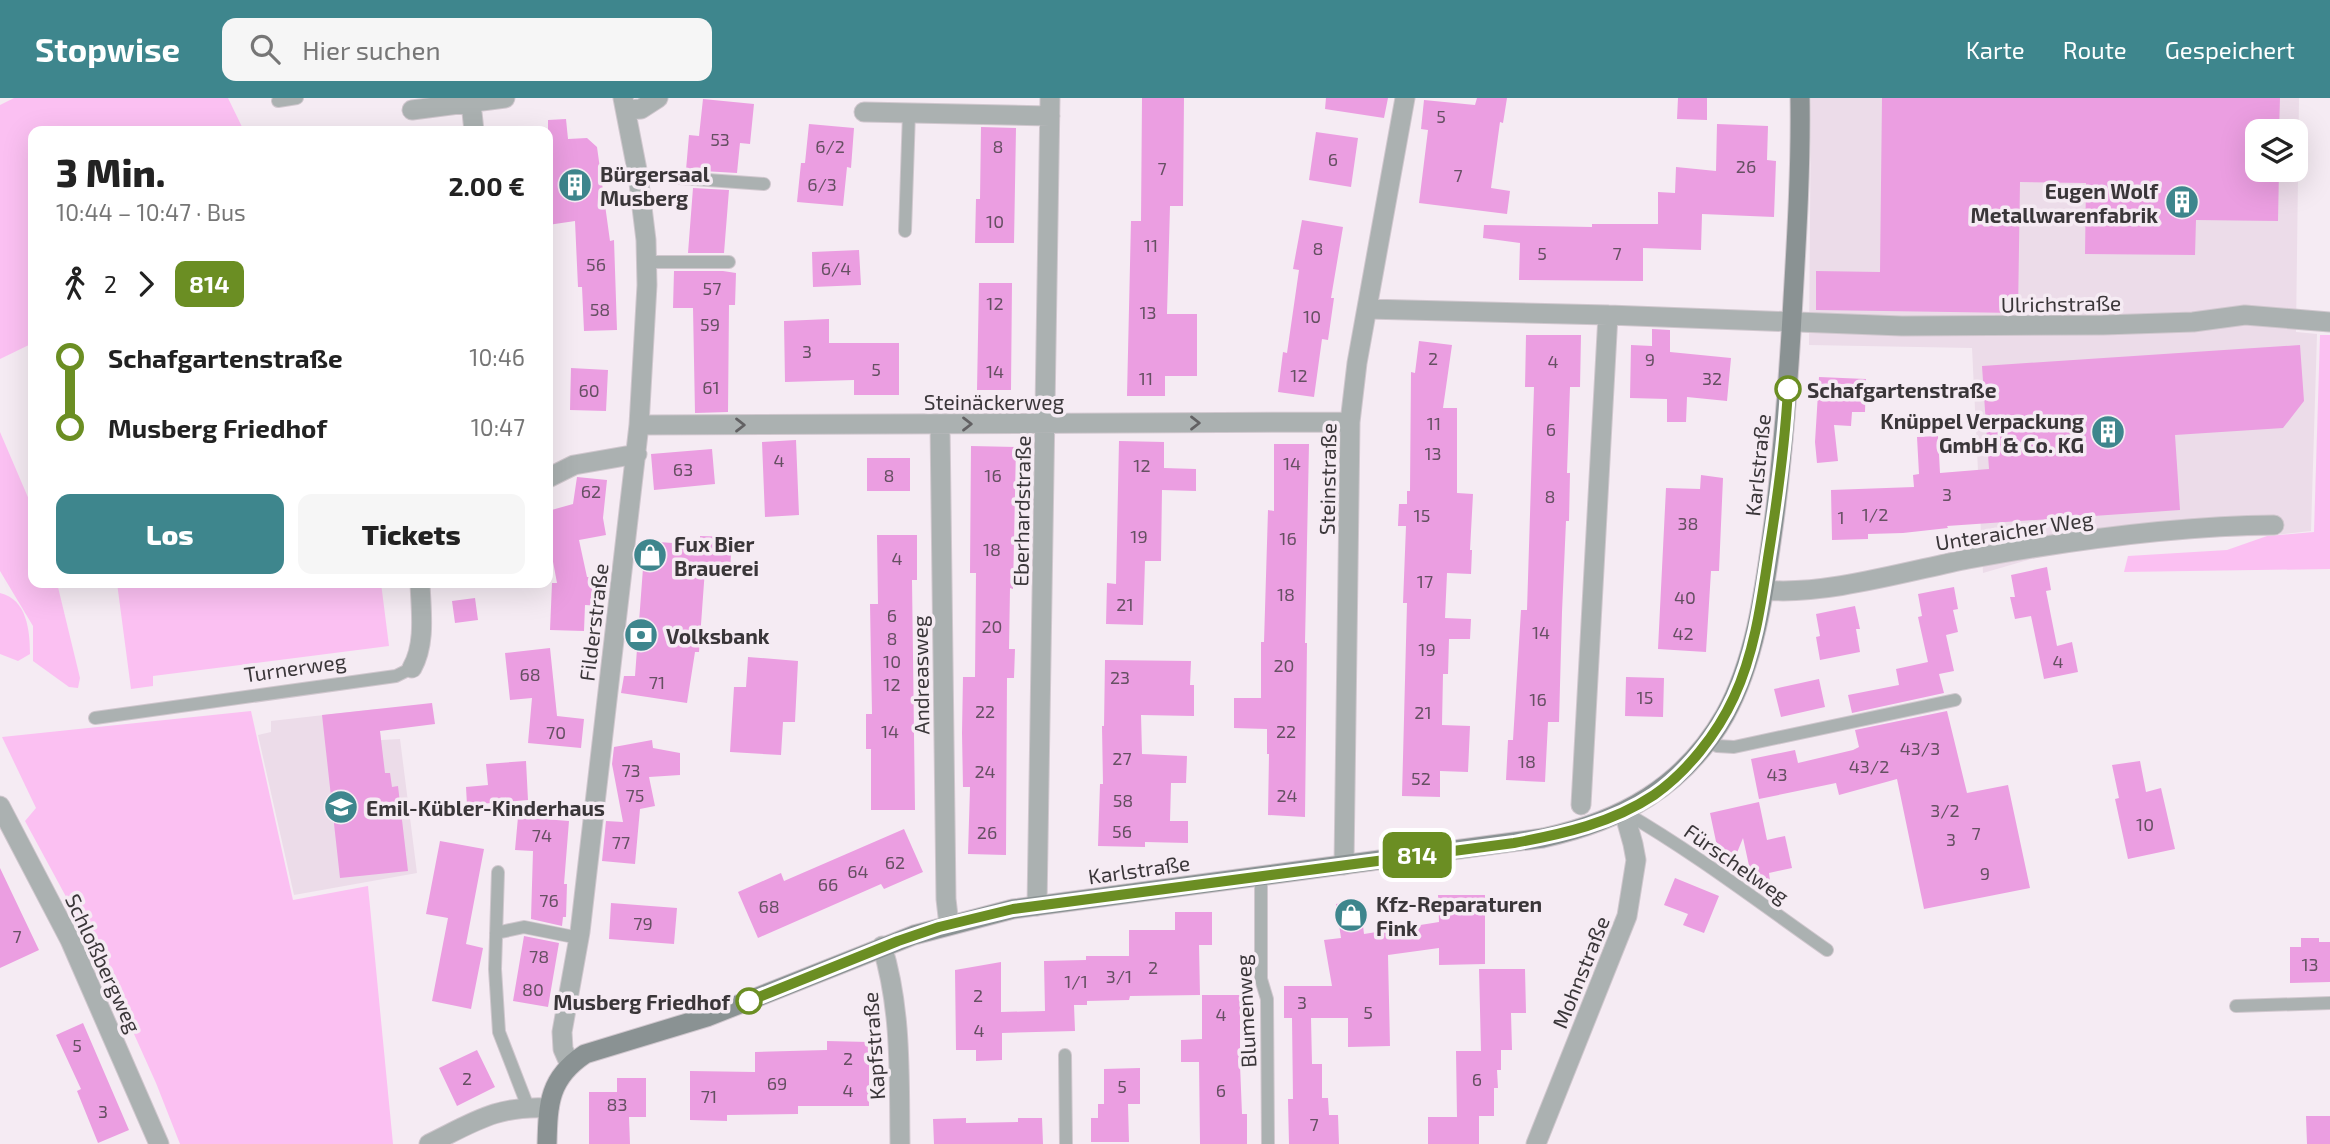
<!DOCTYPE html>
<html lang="de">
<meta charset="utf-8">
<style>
:root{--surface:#fff;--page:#f6f6f6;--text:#222;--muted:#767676;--accent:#3e868d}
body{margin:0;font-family:"Exo 2",sans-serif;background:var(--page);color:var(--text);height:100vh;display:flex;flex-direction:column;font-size:26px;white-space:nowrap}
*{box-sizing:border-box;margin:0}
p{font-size:23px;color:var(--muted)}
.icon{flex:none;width:38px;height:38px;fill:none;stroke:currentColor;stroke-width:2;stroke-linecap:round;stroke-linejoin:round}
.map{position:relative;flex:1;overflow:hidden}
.drawer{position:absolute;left:28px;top:28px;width:525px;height:462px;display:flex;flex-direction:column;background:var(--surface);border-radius:14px;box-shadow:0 7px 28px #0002}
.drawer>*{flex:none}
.badge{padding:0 14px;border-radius:10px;font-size:24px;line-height:46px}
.fabs{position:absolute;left:2245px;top:21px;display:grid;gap:14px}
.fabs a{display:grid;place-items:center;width:63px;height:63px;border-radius:14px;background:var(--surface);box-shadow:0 7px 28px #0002;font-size:35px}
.map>.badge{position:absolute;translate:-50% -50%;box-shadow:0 0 0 4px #fff}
.legs{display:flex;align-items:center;gap:10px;height:77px;padding:0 28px;font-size:23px}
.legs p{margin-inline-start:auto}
.overview{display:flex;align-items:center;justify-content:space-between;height:119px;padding:0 28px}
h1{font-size:38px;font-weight:800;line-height:52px}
.action{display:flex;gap:14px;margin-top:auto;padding:14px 28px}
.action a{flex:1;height:80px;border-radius:14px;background:var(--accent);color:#fff;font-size:28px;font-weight:800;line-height:80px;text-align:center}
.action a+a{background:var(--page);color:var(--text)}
ul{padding:0 28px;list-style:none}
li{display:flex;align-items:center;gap:24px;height:70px;font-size:26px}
li i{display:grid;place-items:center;width:10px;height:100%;margin:0 9px;background:currentColor}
li i::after{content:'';width:18px;height:18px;margin:-9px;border:5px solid;border-radius:50%;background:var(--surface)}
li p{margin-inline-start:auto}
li:first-child i{background:linear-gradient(#0000 50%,currentColor 0)}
li:last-child i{background:linear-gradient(currentColor 50%,#0000 0)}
header{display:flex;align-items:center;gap:42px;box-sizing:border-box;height:98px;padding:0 35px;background:var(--accent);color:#fff}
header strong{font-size:33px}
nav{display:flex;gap:38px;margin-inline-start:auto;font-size:24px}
.search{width:490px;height:63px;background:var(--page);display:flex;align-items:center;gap:18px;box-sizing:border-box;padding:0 24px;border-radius:14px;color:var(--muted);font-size:26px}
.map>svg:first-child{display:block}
</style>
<header>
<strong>Stopwise</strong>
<div class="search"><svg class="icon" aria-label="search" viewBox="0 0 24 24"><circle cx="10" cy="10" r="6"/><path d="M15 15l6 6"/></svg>Hier suchen</div>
<nav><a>Karte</a><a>Route</a><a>Gespeichert</a></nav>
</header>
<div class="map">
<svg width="2330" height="1046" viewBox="0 0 2330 1046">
<rect width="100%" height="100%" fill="#f5ebf3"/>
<path fill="#ecdce9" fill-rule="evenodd" d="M1811,0H2299L2296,234L2317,236L2311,433L2267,438L2098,442L1983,475L1972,250L1809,247ZM2258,33H2296V72H2258Z
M377,611L381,642L400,641L417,775L294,797L258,637L271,634V623Z"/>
<path fill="#fbc0f2" d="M14,0H228L244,33H33V245L0,261V7Z
M2320,237H2330V471L2124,474L2128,458L2227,452L2267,438L2314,434Z
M0,334L33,411V485H57L80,580L78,590L69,589L33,563V528L0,473Z
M117,485H381L389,548L153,578V588L131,591Z
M0,495C27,501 30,533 30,556L18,563L0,556Z
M251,613L293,802L368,788L393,1046H180L156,985L103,867L25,723L36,710L2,639Z"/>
<path fill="#eb9ee1" d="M1142,0H1184L1183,108H1170L1167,216H1197V278H1165V298H1127L1131,123H1141Z
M1326,0H1388L1384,20L1325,11Z
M1477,0H1507L1503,25L1500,24L1491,90L1510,93L1507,116L1419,105L1428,32L1421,31L1424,2L1475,7Z
M1678,0H1707V22L1677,21Z
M1882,0H2280L2279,33H2258V72H2279L2278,123L2196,122L2195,157L2085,156L2086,85L2020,84L2018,215L1816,212V173L1880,174Z
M703,1L754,6L750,46L740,45L737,75L686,72L689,37L699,38Z
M566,21L568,41L587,40L597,49L610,143L614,142L617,232L584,233L582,189H578L575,123L548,127V22Z
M809,26L854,30L851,70L847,69L843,108L797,104L801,65H805Z
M1717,26L1768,28L1767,62L1776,63L1774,119L1702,116L1701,152L1643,150V183L1519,182L1520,145L1483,140L1484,127L1592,129V126H1658V94L1675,95L1676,69L1716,73Z
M981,29L1016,30L1014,145H975L976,101H980Z
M1316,34L1358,40L1351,89L1309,82Z
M693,90L729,92L724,155H688Z
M1302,122L1343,129L1331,200H1334L1328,242L1322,241L1314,299L1278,294L1283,254L1287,255L1299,172L1293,171Z
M859,152L861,187L813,189L812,154Z
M674,173H723L736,175L735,207H729L728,314L695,315L693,210H673Z
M979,185H1012L1011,292H977Z
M829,221V245H899V297H854V282L785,284L784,223Z
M1652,231L1670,232V254L1731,260L1727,303L1687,299L1686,324H1667V301L1630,300L1631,247L1652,248Z
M1526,237H1581L1580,289H1570L1567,375H1570L1569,423H1566L1562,514L1559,624H1548L1545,684L1506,682L1508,642H1513L1521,512H1527L1534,289H1525Z
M1419,243L1452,247L1443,310H1457V395L1473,396L1470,452H1472L1471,476L1447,475L1445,520L1471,521L1470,541H1449L1448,576H1443L1442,627L1470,628L1468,674L1440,673V699L1402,698L1407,505H1403L1406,428H1398L1399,406H1407V393H1410L1411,274L1415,275Z
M2300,247L2304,303L2283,330L2175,337L2180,412L1947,428L1948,430L1903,435L1868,436V441L1832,442L1831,392L1914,389L1913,377L1919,376L1917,339L1938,338L1940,375L1989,371L1982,268Z
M571,270L608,272L606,313L570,312Z
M1819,279L1866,281L1865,314H1852L1851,328L1834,327L1838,363L1817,365L1815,344Z
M796,342L799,417L765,419L762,344Z
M1119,343L1164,344V370L1196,371V393L1162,392L1161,463H1145L1143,527L1106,526L1107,485L1116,486Z
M1274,346H1309L1305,545H1307L1305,719L1268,717L1269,656H1267V631L1234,630V600H1261V544H1264L1268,412L1274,413Z
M971,348L1016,349L1013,491L1010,490L1009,551H1015L1014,580H1007L1006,757L968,756L970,689H963L962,635L963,579H975L976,475H970Z
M712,351L715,386L654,392L651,356Z
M867,360H910V393H867Z
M1701,377L1723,380L1719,473H1711L1706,554L1658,551L1666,390L1700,391Z
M577,379L607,382L603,420L606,437L579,442L587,479H601L600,508L585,507L584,533L550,532L552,485H557L548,437V413L573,406Z
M877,437H917V482H912L915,712H871V651H866V616H872L870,506H878Z
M700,438L732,439L730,473L705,471L699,554H695L687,605L621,595L624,578H635L645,443L700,447Z
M2047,469L2051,492L2046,493L2057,548L2072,544L2078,574L2044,581L2031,518L2015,521L2010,499H2015L2011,477Z
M1954,489L1958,511L1953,512L1958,534L1946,537L1954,573L1939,576L1944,595L1852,615L1848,597L1899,587L1896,571L1928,564L1918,519L1922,518L1918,496Z
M475,500L478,522L455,525L452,503Z
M1855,508L1860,531H1856L1860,554L1820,562L1816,539L1820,538L1816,516Z
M550,550L557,618L584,621L581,650L528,645L532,600L510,602L505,555Z
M748,559L798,563L795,624H783L781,657L730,654L734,589H746Z
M1105,562L1191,563L1190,587H1194V618L1141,617L1142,656L1187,658L1186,685H1171L1170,723H1188V745L1145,744V749L1098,748L1100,686H1103L1102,628H1104Z
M1626,579L1664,580L1663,619L1625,618Z
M1819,581L1825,609L1781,619L1774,591Z
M432,605L435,626L380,633L385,675H390L392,689L398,688L408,773L340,780L322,617Z
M1947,613L1967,695L2008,687L2030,790L1924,811L1897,681L1839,697L1836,685L1759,701L1751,661L1795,652L1798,665L1853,652L1859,649L1855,632Z
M652,642L653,650L680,655V677L649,679L655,708L640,711L635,766L602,763L606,723L623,724L612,666L614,649Z
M526,663L528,702L467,707L466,689L488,687L486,666Z
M2140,663L2146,694L2161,690L2175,751L2128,761L2115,701L2119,700L2112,667Z
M1759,704L1767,742L1785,738L1792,770L1769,775L1770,783L1753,786L1743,740L1730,772L1711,759L1710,755L1718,753L1710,715Z
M518,719L569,723L564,786H567L566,819H563L562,828L531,821L533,753L515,752Z
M904,731L923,774L884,791L881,786L758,840L738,794L781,775L784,783Z
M440,743L484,751L466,846L483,850L471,911L432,903L448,820L426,816Z
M0,770L39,852L0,870Z
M1675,780L1719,798L1704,835L1683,827L1688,816L1664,807Z
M1438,797H1485V866L1439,867V850L1388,857L1390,948L1348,949V920H1311L1312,966H1322V1000H1328L1329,1017H1338L1339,1046H1289L1288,1001H1293L1292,920H1284V888H1332L1324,842L1341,840L1336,806L1360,803L1364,836L1439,824Z
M611,805L677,810L674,846L609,841Z
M1175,814H1212V847H1199L1200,897L1130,898L1129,902L1087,903V907H1074L1075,933L1002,935V962L976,963V952H956L955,872L1001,864V914L1045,913L1044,863L1086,862V858H1129V832H1175Z
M524,838L559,845L548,909L513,903Z
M2301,840H2319V844H2330V884L2290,885V849H2301Z
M1479,871H1525L1526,915H1511L1512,952H1501V972H1497L1498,990H1494V1018H1479V1046H1428V1019H1457L1456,953H1481Z
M1202,897H1240V967L1242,1016H1247V1046H1200L1199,964H1181V942L1202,941Z
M83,925L129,1032L98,1045L77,993L81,991L56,937Z
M827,943L869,944V1008H798V1016L727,1017V1023L690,1022V973L755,974V954L827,952Z
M477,952L495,989L457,1008L439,970Z
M1140,970V1006H1128L1129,1044H1091V1020H1098V1006H1104V971Z
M617,980H646V1019H629L630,1046H589V994H617Z
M2306,1018H2330V1046H2307Z
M966,1020V1025L1018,1024V1020H1042L1043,1046H934L933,1021Z"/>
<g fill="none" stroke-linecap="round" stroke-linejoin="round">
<g stroke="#d0c7ce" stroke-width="14">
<path id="service" d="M278,3L297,0
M638,77L764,86
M905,133L909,15
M647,164H729
M95,620L396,578L412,570
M1707,643L1717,648L1734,649L1955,602
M1624,714C1695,755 1760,805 1827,852
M498,774L495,871L499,934L528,1009
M1261,778V881L1267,901L1268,1046
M496,835L524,829L579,840
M2236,908L2330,905
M1065,957L1066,1046"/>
</g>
<g stroke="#d0c7ce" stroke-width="21">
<path id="minor" d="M471,5L474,33
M412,12L505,0
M626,12L641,11L658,0
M864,14L1050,18
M1367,211L1608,217L1902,228L2103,227L2193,224L2245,217L2330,224
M940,326L946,801L949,827
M639,327L1350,324
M548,380L574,367L637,356
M1764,492C1823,498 1908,473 1968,461C2066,443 2174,428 2274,427
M412,570C426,545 421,513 420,485
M1581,707L1608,217
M0,708L70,842L159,1046
M1344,767L1350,324L1357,265L1405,0
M1037,808L1050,0
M882,848C902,912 899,980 900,1046
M570,967L563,951L562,934L580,834L639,327L647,187L646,142L638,77L623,0
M429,1046C474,1024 497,1007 549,1010
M1536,1046L1627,818L1636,762L1633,746L1624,714"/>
</g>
<g stroke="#d0c7ce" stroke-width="21">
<path id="secondary" d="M547,1046C548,1005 549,980 585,956L707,919L914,837L1013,811L1543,740C1621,723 1684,689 1725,617C1757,559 1765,487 1774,423C1784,349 1789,275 1793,201C1797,134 1801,67 1800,0"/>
</g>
<use href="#service" stroke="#abb1b1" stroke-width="12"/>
<use href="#minor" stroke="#abb1b1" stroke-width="19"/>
<use href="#secondary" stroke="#8a9293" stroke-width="19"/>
</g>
<defs><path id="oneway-chevron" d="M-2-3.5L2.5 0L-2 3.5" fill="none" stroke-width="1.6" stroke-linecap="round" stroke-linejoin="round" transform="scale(1.75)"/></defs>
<g stroke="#626163">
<use href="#oneway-chevron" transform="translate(1195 325)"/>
<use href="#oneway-chevron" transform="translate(967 326)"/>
<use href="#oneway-chevron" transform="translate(740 327)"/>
</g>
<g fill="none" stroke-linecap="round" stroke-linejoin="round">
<g stroke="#fff" stroke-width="16">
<path id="line-1" d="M749,903L898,843L939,829L1013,811L1514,745C1563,736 1612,725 1654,697C1687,674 1717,636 1734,599C1754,556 1761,507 1768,460C1777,404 1785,348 1788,291"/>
</g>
<use href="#line-1" stroke="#6b8e23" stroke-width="10"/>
</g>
<defs>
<g id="building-disc" transform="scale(1.75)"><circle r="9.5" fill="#3e868d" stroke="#f5ebf3"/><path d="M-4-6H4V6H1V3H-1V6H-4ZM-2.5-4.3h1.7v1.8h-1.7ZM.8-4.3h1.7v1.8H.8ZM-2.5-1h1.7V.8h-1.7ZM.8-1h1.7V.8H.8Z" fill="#fff"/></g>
<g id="shop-disc" transform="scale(1.75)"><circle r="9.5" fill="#3e868d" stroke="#f5ebf3"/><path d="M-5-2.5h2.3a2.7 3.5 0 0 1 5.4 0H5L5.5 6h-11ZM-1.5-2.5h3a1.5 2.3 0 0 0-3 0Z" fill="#fff"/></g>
<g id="bank-disc" transform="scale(1.75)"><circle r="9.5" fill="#3e868d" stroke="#f5ebf3"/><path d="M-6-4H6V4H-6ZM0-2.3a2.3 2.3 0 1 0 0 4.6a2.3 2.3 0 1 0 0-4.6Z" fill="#fff"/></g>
<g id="school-disc" transform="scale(1.75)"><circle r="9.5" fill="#3e868d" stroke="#f5ebf3"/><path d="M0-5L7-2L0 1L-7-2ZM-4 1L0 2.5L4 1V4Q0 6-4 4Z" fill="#fff"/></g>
</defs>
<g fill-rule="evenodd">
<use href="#building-disc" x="575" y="87"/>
<use href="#building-disc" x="2182" y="104"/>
<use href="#building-disc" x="2108" y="334"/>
<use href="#shop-disc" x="650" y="457"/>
<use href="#bank-disc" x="641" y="537"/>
<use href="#school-disc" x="341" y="709"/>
<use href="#shop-disc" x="1351" y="817"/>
</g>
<g fill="#fff" stroke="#6b8e23" stroke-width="3.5">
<circle cx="1788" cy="291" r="12"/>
<circle cx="749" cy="903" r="12"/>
</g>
<g text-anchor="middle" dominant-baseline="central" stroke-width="7" stroke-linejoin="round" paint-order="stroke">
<g font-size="18" fill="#665063">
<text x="1441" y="18">5</text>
<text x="720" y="41">53</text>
<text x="830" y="48">6/2</text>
<text x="998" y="48">8</text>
<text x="1333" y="61">6</text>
<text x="1746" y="68">26</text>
<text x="1162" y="70">7</text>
<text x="1458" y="77">7</text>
<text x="822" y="86">6/3</text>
<text x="995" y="123">10</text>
<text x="1151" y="147">11</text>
<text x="1318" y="150">8</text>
<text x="1542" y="155">5</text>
<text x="1617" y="155">7</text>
<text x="596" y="166">56</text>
<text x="836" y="170">6/4</text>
<text x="712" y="190">57</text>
<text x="995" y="205">12</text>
<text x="600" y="211">58</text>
<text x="1148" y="214">13</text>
<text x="1312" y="218">10</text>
<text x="710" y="226">59</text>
<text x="807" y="253">3</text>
<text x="1433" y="260">2</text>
<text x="1650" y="261">9</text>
<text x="1553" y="263">4</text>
<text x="876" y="271">5</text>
<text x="995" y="273">14</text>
<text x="1299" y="277">12</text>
<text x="1146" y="280">11</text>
<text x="1712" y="280">32</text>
<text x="711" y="289">61</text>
<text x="589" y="292">60</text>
<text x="1434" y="325">11</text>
<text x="1551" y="331">6</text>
<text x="1433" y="355">13</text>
<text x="779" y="362">4</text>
<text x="1292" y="365">14</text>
<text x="1142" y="367">12</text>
<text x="683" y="371">63</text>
<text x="889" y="377">8</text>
<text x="993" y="377">16</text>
<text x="591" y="393">62</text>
<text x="1947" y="396">3</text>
<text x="1550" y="398">8</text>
<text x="1875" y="416">1/2</text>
<text x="1422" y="417">15</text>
<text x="1841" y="419">1</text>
<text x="1688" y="425">38</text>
<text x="1139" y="438">19</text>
<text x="1288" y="440">16</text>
<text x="992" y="451">18</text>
<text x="897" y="460">4</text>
<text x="1425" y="483">17</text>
<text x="1286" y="496">18</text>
<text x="1685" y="499">40</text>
<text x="1125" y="506">21</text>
<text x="892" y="517">6</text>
<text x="992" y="528">20</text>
<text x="1541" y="534">14</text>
<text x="1683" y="535">42</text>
<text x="892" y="540">8</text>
<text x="1427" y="551">19</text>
<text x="892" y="563">10</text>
<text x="2058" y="563">4</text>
<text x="1284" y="567">20</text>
<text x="530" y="576">68</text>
<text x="1120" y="579">23</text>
<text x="657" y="584">71</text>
<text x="892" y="586">12</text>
<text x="1645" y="599">15</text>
<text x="1538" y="601">16</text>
<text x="985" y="613">22</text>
<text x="1423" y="614">21</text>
<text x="890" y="633">14</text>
<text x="1286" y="633">22</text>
<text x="556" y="634">70</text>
<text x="1920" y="650">43/3</text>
<text x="1122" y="660">27</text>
<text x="1527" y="663">18</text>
<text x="1869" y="668">43/2</text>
<text x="631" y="672">73</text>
<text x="985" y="673">24</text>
<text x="1777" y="676">43</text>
<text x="1421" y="680">52</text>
<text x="635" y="697">75</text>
<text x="1287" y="697">24</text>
<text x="1123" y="702">58</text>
<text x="1945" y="712">3/2</text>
<text x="2145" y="726">10</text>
<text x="1122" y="733">56</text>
<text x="987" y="734">26</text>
<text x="1976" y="735">7</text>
<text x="542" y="737">74</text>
<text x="1951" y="741">3</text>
<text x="621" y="744">77</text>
<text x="895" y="764">62</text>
<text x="858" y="773">64</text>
<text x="1985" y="775">9</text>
<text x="828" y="786">66</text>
<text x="549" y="802">76</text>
<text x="769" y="808">68</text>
<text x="643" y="825">79</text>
<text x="17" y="838">7</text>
<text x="539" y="858">78</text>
<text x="2310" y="866">13</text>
<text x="1153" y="869">2</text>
<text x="1119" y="878">3/1</text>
<text x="1076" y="883">1/1</text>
<text x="533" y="891">80</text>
<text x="978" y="897">2</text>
<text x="1302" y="904">3</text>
<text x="1368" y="914">5</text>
<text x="1221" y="916">4</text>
<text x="979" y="932">4</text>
<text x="77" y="947">5</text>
<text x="848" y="960">2</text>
<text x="467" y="980">2</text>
<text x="1477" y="981">6</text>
<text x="777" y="985">69</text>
<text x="1122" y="988">5</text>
<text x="848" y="992">4</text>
<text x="1221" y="992">6</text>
<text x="709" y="998">71</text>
<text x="617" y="1006">83</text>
<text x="103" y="1013">3</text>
<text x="1314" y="1026">7</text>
</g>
<g font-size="21" font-weight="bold" fill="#3a3639" stroke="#f5ebf3" text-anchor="start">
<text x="600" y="75">Bürgersaal<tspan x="600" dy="24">Musberg</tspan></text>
<text x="2158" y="92" text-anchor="end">Eugen Wolf<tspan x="2158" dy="24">Metallwarenfabrik</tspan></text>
<text x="2084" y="322" text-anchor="end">Knüppel Verpackung<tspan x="2084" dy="24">GmbH &amp; Co. KG</tspan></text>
<text x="674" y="445">Fux Bier<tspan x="674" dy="24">Brauerei</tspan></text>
<text x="666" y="537">Volksbank</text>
<text x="366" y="709">Emil-Kübler-Kinderhaus</text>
<text x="1376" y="805">Kfz-Reparaturen<tspan x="1376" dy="24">Fink</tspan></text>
</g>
<g font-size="21" fill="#3a3639" stroke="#f5ebf3">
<text transform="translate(2061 205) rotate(-1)">Ulrichstraße</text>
<text x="994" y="303">Steinäckerweg</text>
<text transform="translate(1757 367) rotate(-84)">Karlstraße</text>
<text transform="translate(1327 381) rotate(-89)">Steinstraße</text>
<text transform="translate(1021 413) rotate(-89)">Eberhardstraße</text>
<text transform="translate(2014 432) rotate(-9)">Unteraicher Weg</text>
<text transform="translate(593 524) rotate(-83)">Filderstraße</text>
<text transform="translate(295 569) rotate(-8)">Turnerweg</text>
<text transform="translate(920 577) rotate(-91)">Andreasweg</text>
<text transform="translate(1737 765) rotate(35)">Fürschelweg</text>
<text transform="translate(1139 771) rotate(-8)">Karlstraße</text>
<text transform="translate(104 865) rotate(65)">Schloßbergweg</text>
<text transform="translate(1580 874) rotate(-68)">Mohnstraße</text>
<text transform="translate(1245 913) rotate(-93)">Blumenweg</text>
<text transform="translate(873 948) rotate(-94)">Kapfstraße</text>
</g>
<g font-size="21" font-weight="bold" fill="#3a3639" stroke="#f5ebf3" text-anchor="start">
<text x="1807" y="291">Schafgartenstraße</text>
<text x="730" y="903" text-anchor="end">Musberg Friedhof</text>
</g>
</g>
</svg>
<div class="fabs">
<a><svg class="icon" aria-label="layers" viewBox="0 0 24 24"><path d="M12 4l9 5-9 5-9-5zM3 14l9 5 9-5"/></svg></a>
</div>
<b class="badge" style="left:1417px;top:757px;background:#6b8e23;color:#fff">814</b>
<section class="drawer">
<div class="overview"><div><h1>3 Min.</h1><p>10:44 – 10:47 · Bus</p></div><b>2.00 €</b></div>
<div class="legs"><svg class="icon" aria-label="walk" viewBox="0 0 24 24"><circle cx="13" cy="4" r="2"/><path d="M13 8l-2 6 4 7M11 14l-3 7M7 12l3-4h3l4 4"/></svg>2<svg class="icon" aria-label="forward" viewBox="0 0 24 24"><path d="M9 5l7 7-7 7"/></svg><b class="badge" style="background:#6b8e23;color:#fff">814</b></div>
<ul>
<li><i style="color:#6b8e23"></i><b>Schafgartenstraße</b><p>10:46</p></li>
<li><i style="color:#6b8e23"></i><b>Musberg Friedhof</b><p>10:47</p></li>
</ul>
<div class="action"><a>Los</a><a>Tickets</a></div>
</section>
</div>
